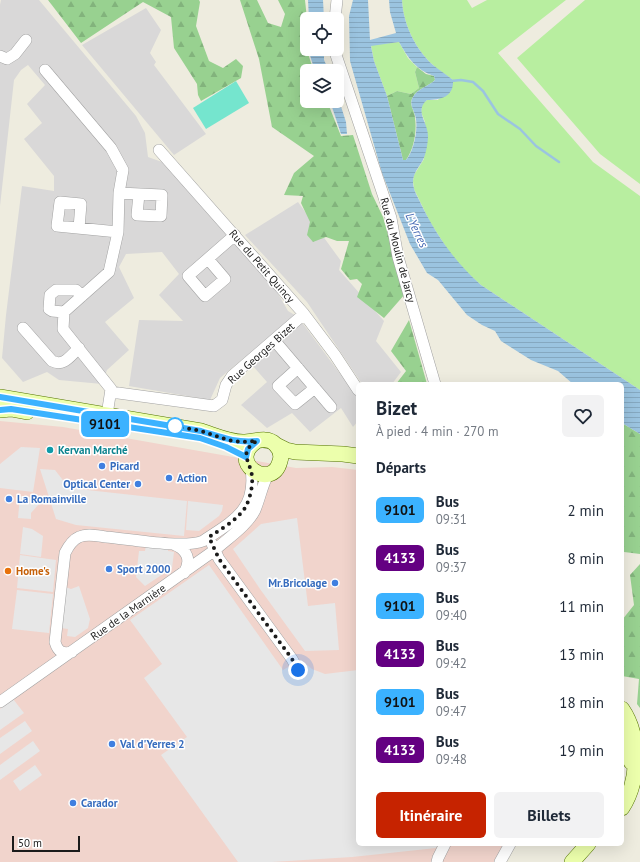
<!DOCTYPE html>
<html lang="fr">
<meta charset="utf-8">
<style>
:root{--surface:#fff;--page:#f2f2f3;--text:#1f2937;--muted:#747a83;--accent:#c62300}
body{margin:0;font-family:"PT Sans",sans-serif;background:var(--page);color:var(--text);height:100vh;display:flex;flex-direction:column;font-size:15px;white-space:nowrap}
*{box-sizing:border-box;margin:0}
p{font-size:13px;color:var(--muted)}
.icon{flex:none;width:22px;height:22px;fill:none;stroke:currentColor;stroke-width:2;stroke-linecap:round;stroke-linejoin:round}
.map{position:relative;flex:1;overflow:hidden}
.details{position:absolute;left:356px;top:382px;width:268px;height:464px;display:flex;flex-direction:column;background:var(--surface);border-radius:6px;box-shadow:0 4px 16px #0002}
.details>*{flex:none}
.badge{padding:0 8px;border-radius:6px;font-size:14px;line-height:26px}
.tools{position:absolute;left:300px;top:12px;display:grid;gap:8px}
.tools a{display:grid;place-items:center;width:44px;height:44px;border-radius:6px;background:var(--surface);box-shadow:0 4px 16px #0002;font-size:20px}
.scale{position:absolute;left:12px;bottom:10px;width:68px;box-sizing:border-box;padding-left:4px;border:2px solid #1b1b1b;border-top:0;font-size:11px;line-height:14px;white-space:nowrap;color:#1b1b1b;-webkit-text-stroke:3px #fff;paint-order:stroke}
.you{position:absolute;width:20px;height:20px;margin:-10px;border:3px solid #fff;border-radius:50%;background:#1a73e8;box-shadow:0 0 0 6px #1a73e833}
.map>.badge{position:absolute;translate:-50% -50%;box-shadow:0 0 0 2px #fff}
h2{padding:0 20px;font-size:15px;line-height:36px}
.round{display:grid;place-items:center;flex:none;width:42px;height:42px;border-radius:6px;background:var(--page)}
.summary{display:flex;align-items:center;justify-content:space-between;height:68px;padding:0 20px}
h1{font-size:19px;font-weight:700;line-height:30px}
.primary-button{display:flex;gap:8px;margin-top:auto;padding:8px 20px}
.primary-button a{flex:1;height:46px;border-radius:6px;background:var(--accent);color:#fff;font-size:16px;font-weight:700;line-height:46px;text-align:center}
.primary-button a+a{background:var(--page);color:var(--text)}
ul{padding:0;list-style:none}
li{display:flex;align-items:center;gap:12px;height:48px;padding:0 20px}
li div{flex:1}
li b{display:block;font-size:15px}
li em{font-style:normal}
li .badge{min-width:44px;font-weight:700;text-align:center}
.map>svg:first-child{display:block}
</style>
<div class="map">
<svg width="640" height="862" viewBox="0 0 640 862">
<defs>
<pattern id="forest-firs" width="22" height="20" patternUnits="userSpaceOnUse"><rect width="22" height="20" fill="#98d190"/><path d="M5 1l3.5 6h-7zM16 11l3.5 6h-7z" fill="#82b37c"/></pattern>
<pattern id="water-rules" width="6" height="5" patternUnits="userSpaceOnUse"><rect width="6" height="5" fill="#9bc4e0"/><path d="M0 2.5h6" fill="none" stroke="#85a8c0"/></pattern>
</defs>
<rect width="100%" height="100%" fill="#eeecdf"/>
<path fill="#d9d8d8" d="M1,0H39L136,116L145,133L148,157L162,162L268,276L288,311L298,317L358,398V421L353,427L341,408L310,432L292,413L267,428L241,405L267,382L245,357L220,378L210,400L129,386L139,320L183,321L159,295L179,274L162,252L126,254L119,267L134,298L105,322L129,350L107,370L102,384L59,380L47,372L23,382L2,358L6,315L22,186L54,191V176L24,139L42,123L27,104L45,85L28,65L21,70L14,80L0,206V5Z
M146,8L161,30L150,53L156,62L154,65L206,134L174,155L82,45Z
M298,202L341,261L339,270L384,321L376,341L401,372L392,384H362L307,302L245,235Z"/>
<path fill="#f1d4cc" d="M0,421L63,427L296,468L332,467L358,470V844H509L500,862H0Z"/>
<path fill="#b8eea0" d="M402,0H467L472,8L487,0H566L498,53L593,162L640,196V390L481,285L464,270L450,253L430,222L414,189L413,181L414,175L424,159L425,122L421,112L422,104L427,100H438L453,80C447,75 439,71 433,65C415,49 403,23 402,0Z
M585,0H640V184L600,154L517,58Z
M399,42L408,58L417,67L415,72L419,88L411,94L397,91L387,96L374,61L371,45Z"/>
<path fill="url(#forest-firs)" d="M48,0H199L200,2L196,26L209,61L223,68L236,59L243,66L241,78L201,101L198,95L197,84L174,48L171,17L143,2L81,43Z
M240,0H257L268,23L281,27L285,14L278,0H305L307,19L305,44L312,66L315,71H307V101H327L341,136L353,135L372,194L383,217L405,294L384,318L357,297L362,284L357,279L350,280L341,269L349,241H337L326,237L313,242L307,235L310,222L301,203L303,196L284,195L294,173L314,156L272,127L259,59Z
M417,67L426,74L434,76L435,80C429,86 417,89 413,97C408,105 415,110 415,118C417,131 414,149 406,160H403L387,96L397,91L411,94L419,88L415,72Z
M409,320L427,384H396L406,371L391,351Z
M622,423L640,434V554L624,552L622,551Z
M640,564V708L637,704L639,679L622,676V620L634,605L630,575Z"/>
<path fill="#75e5ce" d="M236,81L249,103L206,129L193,108Z"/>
<path fill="#e7e7e7" d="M21,447L40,448L33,492L0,488V464Z
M40,469L55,470L69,488L187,501L184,536L76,525L56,519Z
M20,496L39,498V504L31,513V519L18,518Z
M188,501L223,505L222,511L219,516L199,531L186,530Z
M297,518L308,606L335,603L339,650L305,651L260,589L233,549L261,524Z
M23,527L32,529L43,536L41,557L20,554Z
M146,545L168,548V551L174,552L172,568L145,586L136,577L139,551H145Z
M20,555L56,560L53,592L17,588Z
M209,565L283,670L301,660L312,669L325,674L358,670V844H438L436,848L352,857L272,862H238L161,755L187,737L144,678L162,664L130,620Z
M79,586L90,619L88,628L75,637L67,636L68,629L61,628L65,587L71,589Z
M17,590L53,594L49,633L12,629Z
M13,699L24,713L0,730V709Z
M25,721L32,731L0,754V738Z
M33,741L40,751L0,780V765Z
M35,765L42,775L20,791L13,781Z"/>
<path fill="url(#water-rules)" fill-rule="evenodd" d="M308,0H323L324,19H309Z
M353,0H368L370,40L396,33L390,12L389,0H402C403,23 415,49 433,65C439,70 447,75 453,80C454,97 441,100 427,100C414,111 428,122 428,136C428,143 426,154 423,160C419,167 413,173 413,182C413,190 418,197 421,204C437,236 454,261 481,285L640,390V434L622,423V384H573L558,371L531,360L501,341L495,331L482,325L467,315L438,280L427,273L410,244L382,173L350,61L349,16ZM399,42C408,58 416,70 434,76L435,80C429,86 417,89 413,97C409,104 413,108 415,115C419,127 414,151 406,160H403L387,96L374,61L371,46Z
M308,49H324V60L329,71H317L313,65Z
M337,94L346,122L347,134H341L330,101H337Z"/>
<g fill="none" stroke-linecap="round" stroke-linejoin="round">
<path stroke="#9bc4e0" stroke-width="2.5" d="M451,81L461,80L473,82L483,91L498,114L520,129L536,146L559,162"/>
<g stroke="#a2a2a2" stroke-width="12">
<path id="street" d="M335,19L337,0
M334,49L391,218L398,257L435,384
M0,56L7,59L15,54L26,40
M45,70L111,148L123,170L119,193L118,232L109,272L64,312L63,329L111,389L107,415
M159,150L304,314L335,355L358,390
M119,193L162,195L161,216L137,215L139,194
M79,228L81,204L60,202L57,226L118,232
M208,259L225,279L205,296L188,276L235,235
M64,312L52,311L49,309L50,295L56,290H76L82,296
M23,328L52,361C64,367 70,356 79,348
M274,340L331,407
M298,368L278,386L295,404L315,388
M111,392L214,406L222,400L226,385L232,376L304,314
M173,544C187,549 192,560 184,573
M212,544L219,559L292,659L298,670
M72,652C62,654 58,652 55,642L65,553C68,547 72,540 79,537C87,533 98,536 106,537C129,539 183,549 203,541C233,521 257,510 251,469
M0,702L215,550C228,538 247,526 255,510C260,498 262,486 268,474
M437,862L438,858L445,844
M500,862L510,844"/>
</g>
<g stroke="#537400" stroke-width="16">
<path id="secondary" d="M0,397L201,431C214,435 229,442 243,442C254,442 267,436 275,444C280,449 282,455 280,461C272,493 225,461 257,441
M0,410L11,409L27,412
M276,445L286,450L295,452L343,454L358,456
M622,709C640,735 640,780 622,808
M622,731L630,749L631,762
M572,862L588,844"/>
</g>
<use href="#street" stroke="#fff" stroke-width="11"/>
<use href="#secondary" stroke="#ecffac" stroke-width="15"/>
</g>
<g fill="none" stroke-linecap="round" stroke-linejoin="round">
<g stroke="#fff" stroke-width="9">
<path id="line" d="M0,397L201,431C221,437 235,443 257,441L248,449L246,457L226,447L200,438L11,409L0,410"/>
</g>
<use href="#line" stroke="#3bb2ff" stroke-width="6"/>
<path stroke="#1b1b1b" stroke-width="4" stroke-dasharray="0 7.2" d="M175,426L201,431L228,440L242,442L257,441C238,452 250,461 252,476C253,486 250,499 245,508C236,521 221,529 209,537L219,559L292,659L298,670"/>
</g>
<circle fill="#fff" stroke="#3bb2ff" stroke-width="2" cx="175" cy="426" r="8"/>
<circle fill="#0f9aa8" stroke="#fff" stroke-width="1.5" cx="50" cy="450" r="4"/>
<g fill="#3f7fe0" stroke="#fff" stroke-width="1.5">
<circle cx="102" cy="466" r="4"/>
<circle cx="169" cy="478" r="4"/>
<circle cx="138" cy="484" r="4"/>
<circle cx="9" cy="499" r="4"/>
<circle cx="109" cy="569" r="4"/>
<circle cx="335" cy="583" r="4"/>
<circle cx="112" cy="744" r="4"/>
<circle cx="73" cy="803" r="4"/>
</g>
<circle fill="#e8710a" stroke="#fff" stroke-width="1.5" cx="8" cy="571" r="4"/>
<g text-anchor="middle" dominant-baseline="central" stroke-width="3" stroke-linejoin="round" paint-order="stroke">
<g font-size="11" fill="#1b1b1b" stroke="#fff">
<text transform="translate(398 250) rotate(75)">Rue du Moulin de Jarcy</text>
<text transform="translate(262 266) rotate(49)">Rue du Petit Quincy</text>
<text transform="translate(261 353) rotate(-42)">Rue Georges Bizet</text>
<text transform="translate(128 612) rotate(-35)">Rue de la Marnière</text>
</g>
<g font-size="11" font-weight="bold" fill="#0d838f" stroke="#fff" text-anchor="start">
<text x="58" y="450">Kervan Marché</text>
</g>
<g font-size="11" font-weight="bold" fill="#366cbe" stroke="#fff" text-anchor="start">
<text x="110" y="466">Picard</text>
<text x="177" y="478">Action</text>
<text x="130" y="484" text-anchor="end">Optical Center</text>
<text x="17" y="499">La Romainville</text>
<text x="117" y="569">Sport 2000</text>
<text x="327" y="583" text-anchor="end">Mr.Bricolage</text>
<text x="120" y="744">Val d'Yerres 2</text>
<text x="81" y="803">Carador</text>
</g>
<g font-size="11" font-weight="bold" fill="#c56008" stroke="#fff" text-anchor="start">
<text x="16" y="571">Home's</text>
</g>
<g font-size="12" font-style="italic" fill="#4165b2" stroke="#fff">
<text transform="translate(417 230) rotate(65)">L'Yerres</text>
</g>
</g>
</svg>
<div class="tools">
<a><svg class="icon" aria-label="locate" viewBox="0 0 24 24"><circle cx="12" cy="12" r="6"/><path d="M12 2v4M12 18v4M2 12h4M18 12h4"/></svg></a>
<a><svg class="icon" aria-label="layers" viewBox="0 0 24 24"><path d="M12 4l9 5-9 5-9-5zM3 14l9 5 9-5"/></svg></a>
</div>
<div class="scale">50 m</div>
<div class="you" style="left:298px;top:670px"></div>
<b class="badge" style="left:105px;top:424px;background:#3bb2ff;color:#111">9101</b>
<section class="details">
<div class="summary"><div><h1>Bizet</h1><p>À pied · 4 min · 270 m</p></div><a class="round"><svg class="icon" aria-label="heart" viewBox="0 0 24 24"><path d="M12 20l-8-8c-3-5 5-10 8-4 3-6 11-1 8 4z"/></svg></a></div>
<h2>Départs</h2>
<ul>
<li><span class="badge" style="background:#3bb2ff;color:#111">9101</span><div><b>Bus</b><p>09:31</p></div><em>2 min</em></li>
<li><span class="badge" style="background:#640082;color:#fff">4133</span><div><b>Bus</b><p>09:37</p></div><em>8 min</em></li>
<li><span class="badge" style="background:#3bb2ff;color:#111">9101</span><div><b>Bus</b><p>09:40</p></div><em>11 min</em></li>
<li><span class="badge" style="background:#640082;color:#fff">4133</span><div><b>Bus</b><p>09:42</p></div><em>13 min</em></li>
<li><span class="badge" style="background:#3bb2ff;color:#111">9101</span><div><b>Bus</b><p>09:47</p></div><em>18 min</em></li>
<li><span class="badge" style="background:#640082;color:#fff">4133</span><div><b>Bus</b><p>09:48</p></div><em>19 min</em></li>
</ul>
<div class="primary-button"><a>Itinéraire</a><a>Billets</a></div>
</section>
</div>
